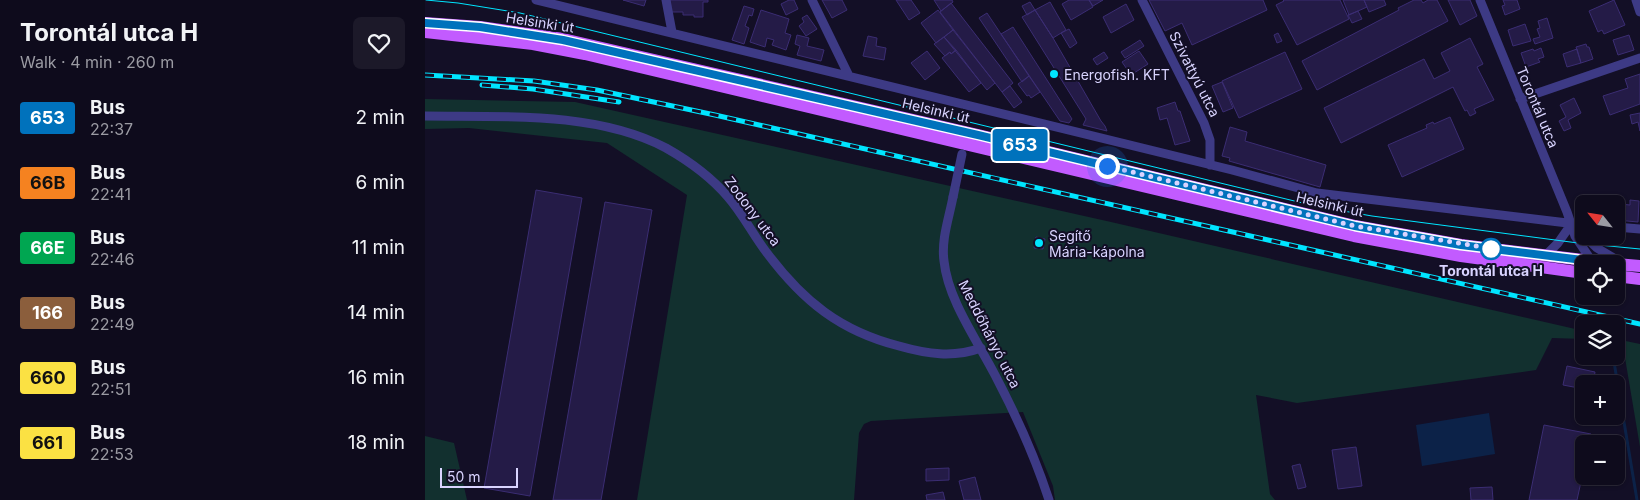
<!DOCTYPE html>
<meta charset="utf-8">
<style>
:root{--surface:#0e0b1c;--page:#1c1929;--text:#f1f3f6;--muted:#9b9ba3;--line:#2e2b3b}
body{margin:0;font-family:Inter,sans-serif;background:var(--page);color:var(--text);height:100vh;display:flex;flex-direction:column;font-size:19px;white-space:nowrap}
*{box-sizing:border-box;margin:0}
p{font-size:16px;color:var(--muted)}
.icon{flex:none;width:28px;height:28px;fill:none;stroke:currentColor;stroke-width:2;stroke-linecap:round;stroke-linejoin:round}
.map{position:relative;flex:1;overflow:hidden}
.details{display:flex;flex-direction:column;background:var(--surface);width:425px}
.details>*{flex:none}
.badge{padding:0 10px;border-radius:4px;font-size:18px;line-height:32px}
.needle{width:32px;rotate:300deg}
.controls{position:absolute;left:1150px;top:195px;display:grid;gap:10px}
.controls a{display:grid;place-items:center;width:50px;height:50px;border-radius:8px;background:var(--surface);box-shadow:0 1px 4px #0004,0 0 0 1px var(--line);font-size:25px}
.scale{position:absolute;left:15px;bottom:12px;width:78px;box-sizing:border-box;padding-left:5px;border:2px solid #d9d4ff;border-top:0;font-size:14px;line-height:18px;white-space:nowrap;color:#d9d4ff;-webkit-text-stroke:4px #130f26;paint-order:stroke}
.you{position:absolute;width:25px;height:25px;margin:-12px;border:4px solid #fff;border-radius:50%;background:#1a73e8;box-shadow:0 0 0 8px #1a73e833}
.map>.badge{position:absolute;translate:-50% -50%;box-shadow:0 0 0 2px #fff}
.round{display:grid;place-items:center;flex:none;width:52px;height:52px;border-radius:8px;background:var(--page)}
.overview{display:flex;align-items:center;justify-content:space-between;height:85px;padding:0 20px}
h1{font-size:24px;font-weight:700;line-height:38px}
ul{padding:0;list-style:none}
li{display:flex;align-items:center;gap:15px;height:65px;padding:0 20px}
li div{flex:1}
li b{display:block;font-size:19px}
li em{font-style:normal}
li .badge{min-width:55px;font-weight:700;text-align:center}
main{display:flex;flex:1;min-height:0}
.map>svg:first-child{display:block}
</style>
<main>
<section class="details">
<div class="overview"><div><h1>Torontál utca H</h1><p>Walk · 4 min · 260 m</p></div><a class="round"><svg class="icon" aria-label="heart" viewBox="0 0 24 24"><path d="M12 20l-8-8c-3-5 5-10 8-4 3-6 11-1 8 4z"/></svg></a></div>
<ul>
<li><span class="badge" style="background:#0072bc;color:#fff">653</span><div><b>Bus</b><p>22:37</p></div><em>2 min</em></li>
<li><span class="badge" style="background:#f58220;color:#111">66B</span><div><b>Bus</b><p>22:41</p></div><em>6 min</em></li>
<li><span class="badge" style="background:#00a651;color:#fff">66E</span><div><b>Bus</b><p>22:46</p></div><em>11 min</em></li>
<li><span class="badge" style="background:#8b5e3c;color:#fff">166</span><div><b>Bus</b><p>22:49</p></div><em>14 min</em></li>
<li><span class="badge" style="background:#fbe143;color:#111">660</span><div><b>Bus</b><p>22:51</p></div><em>16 min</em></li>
<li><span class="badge" style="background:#fbe143;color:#111">661</span><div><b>Bus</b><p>22:53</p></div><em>18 min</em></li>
</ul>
</section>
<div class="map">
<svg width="1215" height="500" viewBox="0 0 1215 500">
<rect width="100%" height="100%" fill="#130f26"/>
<path fill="#12302f" d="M0,99L150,102L686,222L1159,331V339L1127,338L1111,370L872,403L831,395L845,494L850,500H630L628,486L598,412L446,421L439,424L434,433L429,500H212L262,195L182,143L44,128L0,129Z
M1191,339L1215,344V447L1197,340H1191Z
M0,436L29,443L42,500H0Z"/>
<path fill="#0c2248" d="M1064,413L1070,454L997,466L991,425Z"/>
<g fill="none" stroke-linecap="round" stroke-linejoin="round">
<path stroke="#0c2248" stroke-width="3" d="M1188,356L1212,500"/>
</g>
<path fill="#241b47" stroke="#3b2d73" d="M198,0H221L219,6Z
M245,0H283V2H278V17H269V15H258V12H245Z
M364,0H369L373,9L361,15L356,4Z
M397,0H417L422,10L407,18Z
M471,0H486L495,13L484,20Z
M509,0H527L528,2L516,11Z
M644,0H664L668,7L646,20L637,4Z
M664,0H678L668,6Z
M724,0H838L842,10L767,45L757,23L740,31Z
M858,0H915L924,19L872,45L851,5L859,1Z
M918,0H939L942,7L924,15Z
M939,0H959L961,5L944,12Z
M989,0H996L998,3L1003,0H1012L1023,21L892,90L877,61L974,10L973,8Z
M1023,0H1045L1052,16L1035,25Z
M1078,0H1092L1095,9L1080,15L1077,6L1080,5Z
M1189,0L1200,25L1179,34L1177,30L1173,32L1164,11Z
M605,2L610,10L602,15L597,6Z
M625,2L641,30L628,38L610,10Z
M526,3L588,83L577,92L515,12Z
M701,4L709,20L686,33L678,17Z
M319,6L329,9L327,16L324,15L320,26L324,28L319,44L307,40Z
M336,10L364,19L360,33L366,35L361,50L347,45L349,40L342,38L340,47L325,42Z
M513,10L528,30L511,43L496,23Z
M610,10L628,38L676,121L680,126L682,131L658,125L661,119L597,17Z
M933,11L937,19L927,23L923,15Z
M562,13L604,76L597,82L554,18Z
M382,15L392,29L381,36L374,26L379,22L377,18Z
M1122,18L1128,38L1110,44L1108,39L1115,37L1112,29L1115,28L1113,21Z
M1100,24L1106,41L1088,46L1083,30Z
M588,27L647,119L644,123L635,121L576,34Z
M644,29L652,43L645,48L636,33Z
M528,30L570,83L562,90L519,37Z
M853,33L857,41L852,43L849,35Z
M372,35L384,38L382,46L399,50L396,61L372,55L375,46L370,44Z
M1204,35L1209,50L1193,55L1188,40Z
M443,36L452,38L451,46L461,48L459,60L438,56Z
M519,37L531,50L526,54L525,52L520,56L509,44Z
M1045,38L1058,64L1052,67L1069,100L1049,109L1051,113L1045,116L1042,110L1040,111L1028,87L916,143L899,108L999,59L1009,79L1025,71L1016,53Z
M715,40L719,46L700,58L696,52Z
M1161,44L1162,47H1164L1168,59L1156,63L1151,47Z
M1116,48L1119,57L1113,59L1115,62L1101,67L1096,53L1108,49L1109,51Z
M1152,49L1156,63L1142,67L1138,54Z
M531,50L556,83L544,92L517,58L525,52L526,54Z
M502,51L515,68L500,80L486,63Z
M714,51L723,64L706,75L697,62Z
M679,52L683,58L672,65L668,59Z
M860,52L877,89L814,118L797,81Z
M1215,74V104L1185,115L1178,96L1203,88L1200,79Z
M604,76L615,92L606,98L604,95L602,96L593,84Z
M797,82L808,108L798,112L787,86Z
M585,86L597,102L589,108L577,92Z
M1149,98L1156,113L1143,120L1146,128L1139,131L1134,121L1141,117L1135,105Z
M750,102L753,111H755L765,141L750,145L742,118L735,120L732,108Z
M1215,113V131L1213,122L1207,124L1205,115Z
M1025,117L1039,149L977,177L963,145L1002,128L1001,125L1008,122L1009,124Z
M805,127L822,132L820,141L901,165L895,187L804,161L805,158L797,156Z
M111,190L157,198L105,496L59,488Z
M1164,196L1176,197L1175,202L1205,205V200L1214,201L1213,222L1191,220V204H1163Z
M180,202L227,210L176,500H128Z
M611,237L620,239L618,249L609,248Z
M1142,366L1170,372L1168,384H1159V389L1138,385Z
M1119,425L1166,434L1164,444H1159V468L1152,500H1104Z
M931,447L937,486L913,489L907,450Z
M875,464L881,487L873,489L867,466Z
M524,468V480L501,481V469Z
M550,477L556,500H539L534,481Z
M1067,487L1068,500H1046L1045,488Z
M518,492L520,500H502L501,495Z"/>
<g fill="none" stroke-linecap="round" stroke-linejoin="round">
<path stroke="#3d3a85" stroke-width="9" d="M111,0L807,170L892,193L1159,225
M241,0L247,32
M387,0L424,76
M717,0L779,123L785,140V165
M1055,0L1142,212L1150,236L1168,263
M1211,0L1215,12
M1095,99L1215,58
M0,116C77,117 171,111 241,148C264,161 286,177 303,197C318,214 328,235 342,253C378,301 415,331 474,346C502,354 528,358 556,348
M528,197C524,218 516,240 519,261C523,300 552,340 570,375C591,415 610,457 624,500
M1147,224L1172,248L1197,263
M1191,227L1215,229
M1120,256L1133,243L1147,223"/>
<path stroke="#c25bff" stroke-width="12" d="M0,23L55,27L138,39L553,135L930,226L1036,245L1191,264
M0,32L108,44L160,54L929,236L1036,256L1159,273
M1191,264L1215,266
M1191,276L1215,279"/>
<path stroke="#00e5ff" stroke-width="1" d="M1,0L33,3L95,13L890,206L947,216L1153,243L1215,249"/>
<g stroke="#00e5ff" stroke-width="5">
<path id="rail" d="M0,75L109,81L172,90L290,115L1215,324
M57,85L108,89L194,102"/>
</g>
<use href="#rail" stroke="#130f26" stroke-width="3" stroke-dasharray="9" stroke-linecap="butt"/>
<path stroke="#3d3a85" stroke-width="9" d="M528,197L537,154"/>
</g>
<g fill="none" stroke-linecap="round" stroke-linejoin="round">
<g stroke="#fff" stroke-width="11">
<path id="line" d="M0,23L55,27L138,40L553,135L930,226L1036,245L1190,264"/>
</g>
<use href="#line" stroke="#0072bc" stroke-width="8"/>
<path stroke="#d9d4ff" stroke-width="5" stroke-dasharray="0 9" d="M682,166L930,226L1070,249H1066"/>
</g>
<g fill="#00e5ff" stroke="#130f26" stroke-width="2">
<circle cx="629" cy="74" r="5"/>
<circle cx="614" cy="243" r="5"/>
</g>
<circle fill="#fff" stroke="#0072bc" stroke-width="2.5" cx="1066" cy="249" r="10"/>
<g text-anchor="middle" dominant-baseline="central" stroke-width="4" stroke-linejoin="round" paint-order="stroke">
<g font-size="14" fill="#d9d4ff" stroke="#130f26">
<text transform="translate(115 22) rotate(9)">Helsinki út</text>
<text transform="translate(770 74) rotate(63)">Szivattyú utca</text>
<text transform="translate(1113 107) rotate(67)">Torontál utca</text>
<text transform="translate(511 110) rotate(13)">Helsinki út</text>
<text transform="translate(905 204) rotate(13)">Helsinki út</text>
<text transform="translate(328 211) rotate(53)">Zodony utca</text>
<text transform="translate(565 334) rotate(63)">Meddőhányó utca</text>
</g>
<g font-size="14" fill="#d9d4ff" stroke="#130f26" text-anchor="start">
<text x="639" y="74">Energofish. KFT</text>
<text x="624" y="235">Segítő<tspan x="624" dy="16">Mária-kápolna</tspan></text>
</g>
<g font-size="14" font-weight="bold" fill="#d9d4ff" stroke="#130f26">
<text x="1066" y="270">Torontál utca H</text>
</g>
</g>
</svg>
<div class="controls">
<a><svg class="needle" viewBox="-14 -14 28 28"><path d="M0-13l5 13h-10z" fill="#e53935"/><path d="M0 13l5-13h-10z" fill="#9b9ba3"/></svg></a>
<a><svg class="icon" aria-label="locate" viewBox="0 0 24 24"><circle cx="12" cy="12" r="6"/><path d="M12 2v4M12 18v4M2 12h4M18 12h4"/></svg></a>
<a><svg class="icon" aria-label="layers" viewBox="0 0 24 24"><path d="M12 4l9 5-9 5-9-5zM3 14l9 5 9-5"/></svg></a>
<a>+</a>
<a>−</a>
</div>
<div class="scale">50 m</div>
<div class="you" style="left:682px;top:166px"></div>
<b class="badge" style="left:595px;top:145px;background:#0072bc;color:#fff">653</b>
</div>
</main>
